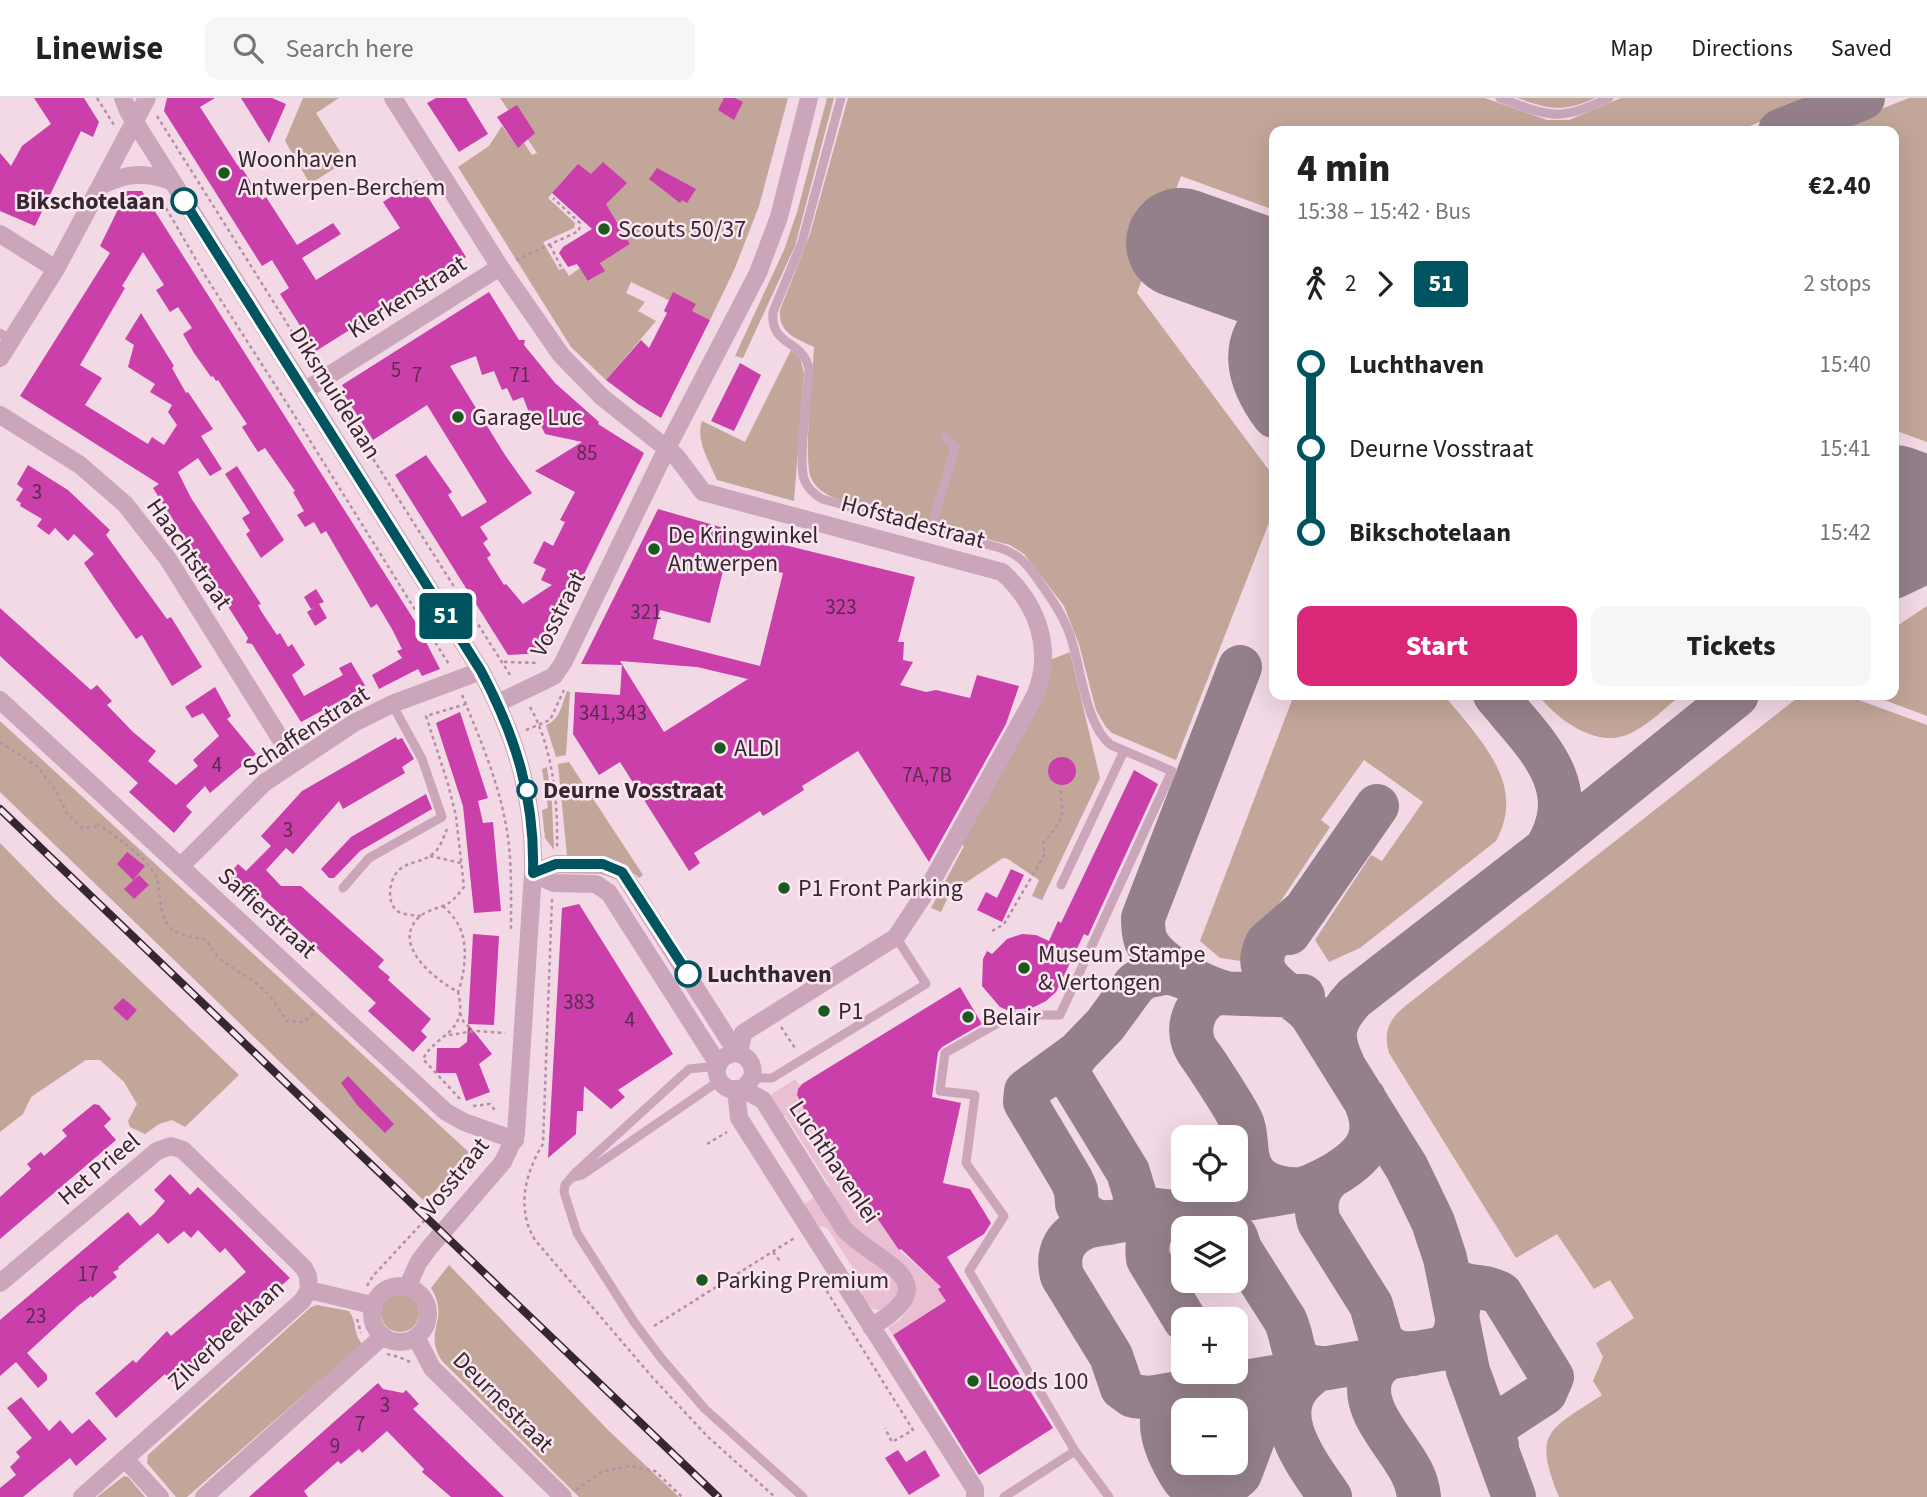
<!DOCTYPE html>
<meta charset="utf-8">
<style>
:root{--surface:#fff;--page:#f6f6f6;--text:#222;--muted:#767676;--line:#e0e0e0;--accent:#db2777}
body{margin:0;font-family:"Source Sans 3",sans-serif;background:var(--page);color:var(--text);height:100vh;display:flex;flex-direction:column;font-size:26px;white-space:nowrap}
*{box-sizing:border-box;margin:0}
p{font-size:23px;color:var(--muted)}
.icon{flex:none;width:38px;height:38px;fill:none;stroke:currentColor;stroke-width:2;stroke-linecap:round;stroke-linejoin:round}
.map{position:relative;flex:1;overflow:hidden}
.details{position:absolute;left:1269px;top:28px;width:630px;height:574px;display:flex;flex-direction:column;background:var(--surface);border-radius:14px;box-shadow:0 7px 28px #0002}
.details>*{flex:none}
.badge{padding:0 14px;border-radius:5px;font-size:24px;line-height:46px}
.controls{position:absolute;left:1171px;top:1027px;display:grid;gap:14px}
.controls a{display:grid;place-items:center;width:77px;height:77px;border-radius:14px;background:var(--surface);box-shadow:0 7px 28px #0002;font-size:35px}
.map>.badge{position:absolute;translate:-50% -50%;box-shadow:0 0 0 4px #fff}
.legs{display:flex;align-items:center;gap:10px;height:77px;padding:0 28px;font-size:23px}
.legs p{margin-inline-start:auto}
.headline{display:flex;align-items:center;justify-content:space-between;height:119px;padding:0 28px}
h1{font-size:38px;font-weight:800;line-height:52px}
.primary-button{display:flex;gap:14px;margin-top:auto;padding:14px 28px}
.primary-button a{flex:1;height:80px;border-radius:14px;background:var(--accent);color:#fff;font-size:28px;font-weight:800;line-height:80px;text-align:center}
.primary-button a+a{background:var(--page);color:var(--text)}
ul{padding:0 28px;list-style:none}
li{display:flex;align-items:center;gap:24px;height:84px;font-size:26px}
li i{display:grid;place-items:center;width:10px;height:100%;margin:0 9px;background:currentColor}
li i::after{content:'';width:18px;height:18px;margin:-9px;border:5px solid;border-radius:50%;background:var(--surface)}
li p{margin-inline-start:auto}
li:first-child i{background:linear-gradient(#0000 50%,currentColor 0)}
li:last-child i{background:linear-gradient(currentColor 50%,#0000 0)}
header{display:flex;align-items:center;gap:42px;box-sizing:border-box;height:98px;padding:0 35px;background:var(--surface);border-bottom:2px solid var(--line)}
header strong{font-size:33px}
nav{display:flex;gap:38px;margin-inline-start:auto;font-size:24px}
.search{width:490px;height:63px;background:var(--page);display:flex;align-items:center;gap:18px;box-sizing:border-box;padding:0 24px;border-radius:14px;color:var(--muted);font-size:26px}
.map>svg:first-child{display:block}
</style>
<header>
<strong>Linewise</strong>
<div class="search"><svg class="icon" aria-label="search" viewBox="0 0 24 24"><circle cx="10" cy="10" r="6"/><path d="M15 15l6 6"/></svg>Search here</div>
<nav><a>Map</a><a>Directions</a><a>Saved</a></nav>
</header>
<div class="map">
<svg width="1927" height="1399" viewBox="0 0 1927 1399">
<rect width="100%" height="100%" fill="#f2d9e5"/>
<path fill="#c2a699" fill-rule="evenodd" d="M303,0H339L316,15L346,63L310,86L285,43Z
M500,0H788L759,108L735,170L710,222L631,184L626,195L645,204L638,213L656,223L606,282L571,249L458,69L489,48L502,28L518,49L524,45L532,57L537,55ZM568,77L609,111L630,146L600,164L604,173L589,183L580,170L569,178L564,170L559,172L543,144L574,130L575,125L548,100Z
M827,0H834L795,148L743,260L735,258L784,152L798,111Z
M848,0H1485L1547,22H1569L1621,0H1821L1737,33H1274V112L1181,78L1137,195L1274,379V412L1176,662L1112,635L1106,629L1096,612L1079,546L1064,508L1024,456L1010,447L987,441L835,400C825,396 816,391 811,380C803,361 813,274 814,249C796,240 778,235 780,212L810,136Z
M1517,0H1595C1563,15 1549,11 1517,0Z
M1909,0H1927V344L1894,332V33H1825Z
M791,252L800,260L804,275L794,403L717,382C710,364 695,343 702,323L745,344Z
M1927,508V618L1871,597H1894V530Z
M1070,554L1100,680L1042,802L1032,798L1039,782L1008,761L1003,760L950,795L941,814L931,810L964,748L959,745L1050,562Z
M567,593L570,594L566,657L556,659L546,627C560,622 562,606 567,593Z
M1294,597H1444C1478,640 1528,685 1496,743L1360,850L1329,864L1315,842L1371,757L1382,763L1423,704L1364,662L1321,722L1330,729L1241,863L1220,860L1200,843Z
M1538,597H1681C1666,609 1651,625 1633,634C1599,653 1559,623 1538,597Z
M1801,597H1845L1927,627V1399H1559C1532,1333 1549,1332 1602,1297L1593,1283L1603,1259L1596,1245L1634,1220L1610,1182L1594,1191L1557,1136L1516,1160L1389,955C1383,934 1389,922 1404,909Z
M0,623L473,1058L424,1103L0,694Z
M569,664L643,777L639,780L627,769L567,758L558,666Z
M547,669L552,706L554,752L545,740L542,712L548,710L542,671Z
M0,745L56,802L239,977L185,1029L172,1022L159,1026L145,1036L130,1029L128,1023L137,1006L124,984L100,962H86L31,999L23,1016L0,1034Z
M449,1167L608,1332L679,1399H579L442,1263C422,1232 451,1223 431,1190Z
M381 1215a19 19 0 1 1 38 0a19 19 0 1 1-38 0Z
M317,1207L349,1213C357,1223 353,1236 362,1246L187,1399H176L147,1365L148,1357L311,1209Z
M124,1378L128,1379L145,1399H97Z"/>
<path fill="#ebbfd3" d="M795,981L800,988L797,994L799,1002L899,1152L941,1189L946,1203L893,1237L888,1230L901,1221L908,1212L913,1200L856,1137L824,1093L830,1088L785,1017L779,1021L768,1003L772,996Z
M817,1098L891,1172L900,1194L883,1213L873,1211L866,1206L862,1199L861,1182L827,1130L818,1128L804,1106Z"/>
<g fill="none" stroke-linecap="round" stroke-linejoin="round">
<path stroke="#94808b" stroke-width="44" d="M1780,33L1863,0
M1274,213C1237,244 1248,283 1274,318
M1894,479L1927,463
M1495,597C1534,645 1585,687 1546,751
M1306,811L1267,845C1248,883 1292,894 1311,916L1407,1070L1433,1124L1445,1160L1468,1273L1514,1399
M1289,835L1377,708
M1226,895C1202,889 1157,866 1146,843C1143,835 1143,828 1143,820L1240,569
M1078,955L1069,967L1070,979L1128,1074L1137,1104L1148,1111L1174,1114
M1343,966C1329,937 1333,923 1354,900L1546,751L1737,597
M1364,1000C1381,1037 1368,1056 1335,1076C1321,1084 1309,1090 1294,1093L1089,1128C1065,1137 1056,1154 1062,1178L1111,1258L1122,1290L1133,1298L1150,1300L1440,1251C1471,1234 1444,1204 1474,1189
M1330,1079C1316,1091 1314,1107 1319,1124L1371,1207L1381,1241L1385,1247L1397,1254L1413,1256
M1302,1091C1287,1092 1268,1089 1257,1078C1241,1061 1250,1040 1241,1022C1231,1003 1218,984 1207,967C1202,959 1195,952 1193,944C1187,924 1197,902 1217,895L1303,898
M1174,1114C1153,1122 1145,1138 1148,1161L1185,1222
M1109,1125L1095,1123L1082,1115L1077,1106L1076,1092L1071,1081L1025,1004L1026,993L1078,955L1105,927L1135,886L1145,879L1168,874L1195,883
M1236,1139L1240,1151L1285,1222C1297,1247 1287,1270 1326,1270
M1450,1178C1465,1193 1484,1185 1501,1196L1552,1279L1545,1295L1499,1325L1495,1340L1497,1348
M1391,1259C1382,1263 1376,1268 1372,1277C1358,1310 1397,1345 1411,1373C1416,1382 1418,1390 1419,1399
M1309,1278C1264,1313 1307,1365 1330,1399
M1189,1294C1151,1304 1160,1338 1174,1365C1178,1372 1183,1383 1190,1387C1202,1393 1232,1387 1240,1376L1272,1291L1281,1281L1297,1274"/>
<path stroke="#94808b" stroke-width="110" d="M1181,145L1274,178
M1894,402L1927,414"/>
</g>
<path fill="#ca3fa9" fill-rule="evenodd" d="M34,0H84L99,24L93,39L81,33L35,128L0,113V55L11,68L22,48L51,26Z
M167,0H215L200,9L238,68L240,67L262,102L266,99L297,147L333,125L341,136L302,160L316,182L400,130L383,104L417,82L466,159L316,253L280,196L289,190L272,162L262,168L164,13Z
M241,0H272L286,6L269,45Z
M436,0H466L488,36L459,54L427,5Z
M724,0H735L743,4L734,22L718,12Z
M517,7L535,35L518,50L497,19Z
M603,64L627,85L606,106L630,146L600,165L605,173L588,183L577,166L568,169L559,155L563,149L592,131L552,95L578,66L591,76Z
M657,70L696,91L687,105L682,102L680,105L649,81Z
M127,93H142L416,525L440,571L422,578L418,571L379,591L372,577L402,560L397,553L402,551L392,531L377,506L371,510L326,433L321,436L314,424L305,429L297,417L304,413L293,394L295,393L265,350L258,354L242,329L247,326L231,302L218,282L216,283L213,278L211,279L194,255L183,236L192,230L178,209L170,214L156,192L164,187L143,154L122,188L125,190L80,267L102,280L85,307L148,346L152,339L164,347L177,327L168,314L172,307L150,294L155,286L128,269L134,247L125,241L141,215L174,268L172,270L186,295L188,294L213,331L201,338L222,371L210,378L198,360L178,374L191,400L261,506L258,507L261,513L277,537L280,535L288,549L292,546L305,567L292,577L304,598L343,577L339,570L351,564L366,589L301,624L252,546L246,545L248,540L153,390L159,386L20,298L110,155L100,148Z
M489,194L519,242H525L524,247L555,285L599,324L598,326L644,355L545,555L508,557L395,377L426,357L452,394L448,397L462,419L487,404L427,307L373,342L341,292L344,290L342,287ZM476,258L482,277L494,273L502,292L507,290L513,303L523,299L530,317L535,314L545,336L582,344L535,373L575,394L560,422L565,424L553,448L544,443L533,465L546,471L541,482L552,487L523,506L506,486L504,487L487,460L491,457L483,445L488,441L480,429L532,395L505,357L450,268Z
M673,194L696,206L692,213L710,222L661,320L638,306L606,282L641,242L649,250L667,215L664,213Z
M740,265L761,277L734,333L711,323Z
M28,367L68,392L110,432L106,437L167,521L171,519L202,569L172,588L142,537L136,541L84,465L94,456L74,436L68,443L55,430L49,437L37,428L42,421L20,408L21,405L16,402L23,391L17,386Z
M237,368L284,442L261,460L246,436L250,433L242,420L250,415L225,376Z
M658,411L731,432V434L915,479L898,544H904L903,562L913,564L900,587L926,594L936,592L970,600L977,577L1019,588L1006,626L929,764L858,653L802,688L804,692L763,718L760,713L694,755L700,765L689,773L620,664L599,677L573,636L575,594L620,597L622,567L581,566ZM735,459L762,466L761,470L783,475L760,568L653,541L660,512L710,525L724,469L733,471ZM620,563L697,569L748,581L664,634Z
M316,491L324,504L319,506L327,520L315,528L307,514L315,509L311,511L304,499Z
M0,510L91,592L97,587L112,603L107,607L133,634L156,653L148,663L176,687L198,668L193,662L219,638L203,615L192,620L185,609L215,589L231,618L227,621L256,656L210,695L205,688L186,708L192,714L174,735L129,694L138,685L0,558Z
M460,614L488,700L478,703L483,725L493,724L501,813L474,815L463,708L436,625Z
M396,639L397,642L402,640L414,661L402,669L405,675L343,711L339,703L293,756L286,750L266,772L281,788H301L384,862L378,869L390,879L388,882L431,921L421,933L427,939L413,954L368,913L376,905L255,793L247,802L225,781L238,766L246,773L271,748L261,738L302,693Z
M1048 673a14 14 0 1 1 28 0a14 14 0 1 1-28 0Z
M1134,672L1158,686L1088,838L1084,836L1056,894L1046,903L1032,910L1007,912L1000,909L982,888L983,861L987,853L992,856L1007,841L1022,836L1036,837L1049,843L1058,823L1061,825Z
M426,696L432,711L360,753L334,780H329L321,771L351,739Z
M127,754L145,768L133,782L117,766Z
M1011,771L1024,777L1002,824L977,812L986,794L997,800Z
M139,777L149,787L134,801L124,791Z
M579,806L673,956L618,992L625,999L611,1011L584,988L583,1013H577L576,1036L548,1060L562,810Z
M473,836L499,838L494,927L468,926L492,956L479,966L490,994L466,1003L456,975H436L437,950H459L467,944Z
M960,889L982,926L942,949L938,954L932,999L961,1005L943,1085L970,1091L991,1125L984,1136L947,1159L1053,1330L979,1377L893,1237L946,1203L938,1191L941,1189L901,1151L899,1152L809,1021L797,997L798,991L802,986Z
M123,900L137,912L127,923L113,910Z
M348,978L394,1026L385,1035L358,1008L341,985Z
M94,1006L99,1007L111,1021L104,1028L116,1042L0,1141V1099L31,1071L27,1066L41,1054L44,1058L67,1038L62,1032Z
M170,1076L190,1097L198,1089L290,1180L172,1284L165,1276L116,1320L95,1295L133,1262L136,1265L167,1233L171,1238L246,1174L225,1150L220,1155L198,1132L191,1140L184,1133L168,1146L158,1135L118,1169L119,1171L113,1174L117,1179L92,1200L91,1198L78,1208L27,1255L47,1277V1282L38,1290L16,1264L0,1278V1222L128,1114L140,1128L154,1116L165,1103L154,1092Z
M378,1285L383,1291L403,1295L406,1292L419,1306L413,1311L504,1399H451L422,1374L424,1371L387,1333L362,1355L359,1351L341,1366L338,1363L304,1393L308,1399H249Z
M21,1299L49,1333L60,1322L72,1336L89,1321L107,1341L76,1368L70,1360L23,1399H0V1390L16,1377L10,1369L20,1359L16,1354L32,1340L7,1310Z
M898,1352L906,1364L925,1352L940,1378L909,1397L885,1360Z"/>
<g fill="none" stroke-linecap="round" stroke-linejoin="round">
<path stroke="#b68fa6" stroke-width="2.5" stroke-dasharray="3.5 3.5" stroke-linecap="butt" d="M97,0L114,27
M157,18L313,267
M159,98L206,179L286,304L450,568
M550,147L561,169
M516,162L579,133L580,125L553,100
M332,296L512,580
M504,564L539,565
M462,597C481,643 501,689 508,740C512,770 511,800 511,831
M530,609C553,650 558,704 557,749
M526,632L550,622L564,592
M0,644L38,669L56,693L67,716L82,730L95,729L96,725C116,740 141,754 154,775C160,785 158,790 160,801C164,836 177,836 207,842C218,869 245,873 264,892C273,900 280,913 287,923L304,924L314,915
M430,758L461,765
M552,801L543,1046C525,1075 516,1111 535,1142L653,1280L707,1338L775,1399
M443,808C448,813 454,819 458,826C469,845 465,875 458,894
M421,818C414,817 405,817 399,814C385,806 389,780 400,771C409,764 421,764 430,758C440,752 443,740 447,731
M992,833L1004,826L1045,756L1043,745C1064,720 1064,722 1060,689
M460,915L464,925L472,931
M781,929L795,950
M449,937L475,933L505,935
M460,1001L423,961C437,934 469,936 458,894C436,882 390,847 419,819C427,812 440,810 449,805C455,801 459,795 464,789L456,718L448,686L426,618L466,606
M473,1008L490,1006L494,1011V1015
M707,1046L727,1034
M773,1154L780,1163
M823,1187L913,1332L892,1344L885,1330
M367,1188L373,1178L475,1068L487,1052
M357,1221L361,1235
M654,1228L796,1139
M387,1256L399,1259L410,1264
M576,1392L601,1374L629,1368L655,1373L682,1399"/>
<path stroke="#cba5ba" stroke-width="9" d="M841,0L802,144L773,214C770,249 803,241 809,271C808,294 798,362 804,381C807,390 814,396 822,401L1000,450C1019,456 1029,468 1040,485C1052,501 1063,517 1070,537C1081,568 1085,627 1111,647L1172,673L1060,917H1012L945,955L940,993L975,997L966,1065L1004,1118L969,1173L1075,1353L1109,1399
M1500,0C1552,19 1557,24 1609,0
M0,235L12,243
M931,431L955,349L945,339
M1061,787L1124,653
M343,790L369,760L442,719L422,661L392,606
M717,968L689,971L576,1074L565,1087L564,1094L577,1135L634,1224L661,1260L705,1311L803,1399
M752,980H772L926,886L896,839
M571,1080L582,1077L719,983
M1004,1399L1075,1353"/>
<path stroke="#cba5ba" stroke-width="18" d="M393,0L500,169L561,257L602,299L676,358L703,394L1002,474C1038,506 1054,552 1035,598L927,792L896,839L743,935L739,956
M102,87C126,75 145,74 171,83
M0,136L56,171
M0,260L56,171L147,0
M304,293L500,169
M0,317L80,367L125,406L168,461L295,664
M0,602L446,1014L464,1024L515,1042
M498,605L554,578L563,565L667,350L758,175L779,119L809,0
M181,768L264,685L354,625L392,606L481,573
M533,775L556,766L603,767L622,774L737,955
M533,775L554,785L596,786L609,795L718,966
M737,955C715,956 709,981 729,991H743L763,1002L844,1131C879,1167 950,1182 871,1229
M737,955C749,958 755,968 752,980L743,991
M736,992L739,1020L975,1391V1399
M0,1185L157,1053L171,1048L183,1052L304,1170L308,1178L309,1192
M309,1192L372,1207
M126,1362L160,1399
M82,1399L302,1203L309,1192
M204,1399L383,1238"/>
<path stroke="#cba5ba" stroke-width="18" d="M123,0L128,13L481,573C516,639 535,700 533,775L516,1036L503,1064L429,1150L418,1165L408,1188
M372 1216a28 28 0 1 1 56 0a28 28 0 1 1-56 0Z
M416,1239L432,1270L563,1399"/>
<g stroke="#362631" stroke-width="8">
<path id="rail" d="M0,711L718,1399"/>
</g>
<use href="#rail" stroke="#fae6ef" stroke-width="5" stroke-dasharray="16" stroke-linecap="butt"/>
</g>
<g fill="none" stroke-linecap="round" stroke-linejoin="round">
<g stroke="#fff" stroke-width="16">
<path id="line-1" d="M184,103L481,573C516,639 535,700 533,775L556,766H603L622,774L688,876"/>
</g>
<use href="#line-1" stroke="#005460" stroke-width="10"/>
</g>
<g fill="#1b591e" stroke="#fae6ef" stroke-width="2.5">
<circle cx="224" cy="75" r="7"/>
<circle cx="604" cy="131" r="7"/>
<circle cx="458" cy="319" r="7"/>
<circle cx="654" cy="451" r="7"/>
<circle cx="720" cy="650" r="7"/>
<circle cx="784" cy="790" r="7"/>
<circle cx="1024" cy="870" r="7"/>
<circle cx="824" cy="913" r="7"/>
<circle cx="968" cy="919" r="7"/>
<circle cx="702" cy="1182" r="7"/>
<circle cx="973" cy="1283" r="7"/>
</g>
<g fill="#fff" stroke="#005460" stroke-width="3.5">
<circle cx="184" cy="103" r="12"/>
<circle cx="527" cy="692" r="9"/>
<circle cx="688" cy="876" r="12"/>
</g>
<g text-anchor="middle" dominant-baseline="central" stroke-width="5" stroke-linejoin="round" paint-order="stroke">
<g font-size="21" fill="#5b2c4f">
<text x="396" y="272">5</text>
<text x="417" y="277">7</text>
<text x="520" y="277">71</text>
<text x="587" y="355">85</text>
<text x="37" y="394">3</text>
<text x="841" y="509">323</text>
<text x="646" y="514">321</text>
<text x="613" y="615">341,343</text>
<text x="217" y="667">4</text>
<text x="927" y="677">7A,7B</text>
<text x="288" y="732">3</text>
<text x="579" y="904">383</text>
<text x="630" y="922">4</text>
<text x="88" y="1176">17</text>
<text x="36" y="1218">23</text>
<text x="385" y="1307">3</text>
<text x="360" y="1326">7</text>
<text x="335" y="1348">9</text>
</g>
<g font-size="24" fill="#362631" stroke="#fae6ef" text-anchor="start">
<text x="238" y="61">Woonhaven<tspan x="238" dy="28">Antwerpen-Berchem</tspan></text>
<text x="618" y="131">Scouts 50/37</text>
<text x="472" y="319">Garage Luc</text>
<text x="668" y="437">De Kringwinkel<tspan x="668" dy="28">Antwerpen</tspan></text>
<text x="734" y="650">ALDI</text>
<text x="798" y="790">P1 Front Parking</text>
<text x="1038" y="856">Museum Stampe<tspan x="1038" dy="28">&amp; Vertongen</tspan></text>
<text x="838" y="913">P1</text>
<text x="982" y="919">Belair</text>
<text x="716" y="1182">Parking Premium</text>
<text x="987" y="1283">Loods 100</text>
</g>
<g font-size="24" font-weight="bold" fill="#362631" stroke="#fae6ef" text-anchor="start">
<text x="165" y="103" text-anchor="end">Bikschotelaan</text>
<text x="543" y="692">Deurne Vosstraat</text>
<text x="707" y="876">Luchthaven</text>
</g>
<g font-size="24" fill="#362631" stroke="#fae6ef">
<text transform="translate(407 199) rotate(-32)">Klerkenstraat</text>
<text transform="translate(335 295) rotate(58)">Diksmuidelaan</text>
<text transform="translate(913 424) rotate(15)">Hofstadestraat</text>
<text transform="translate(189 456) rotate(55)">Haachtstraat</text>
<text transform="translate(558 516) rotate(-63)">Vosstraat</text>
<text transform="translate(306 633) rotate(-33)">Schaffenstraat</text>
<text transform="translate(267 815) rotate(42)">Saffierstraat</text>
<text transform="translate(834 1064) rotate(56)">Luchthavenlei</text>
<text transform="translate(99 1071) rotate(-40)">Het Prieel</text>
<text transform="translate(455 1079) rotate(-51)">Vosstraat</text>
<text transform="translate(226 1237) rotate(-43)">Zilverbeeklaan</text>
<text transform="translate(503 1304) rotate(45)">Deurnestraat</text>
</g>
</g>
</svg>
<div class="controls">
<a><svg class="icon" aria-label="locate" viewBox="0 0 24 24"><circle cx="12" cy="12" r="6"/><path d="M12 2v4M12 18v4M2 12h4M18 12h4"/></svg></a>
<a><svg class="icon" aria-label="layers" viewBox="0 0 24 24"><path d="M12 4l9 5-9 5-9-5zM3 14l9 5 9-5"/></svg></a>
<a>+</a>
<a>−</a>
</div>
<b class="badge" style="left:446px;top:518px;background:#005460;color:#fff">51</b>
<section class="details">
<div class="headline"><div><h1>4 min</h1><p>15:38 – 15:42 · Bus</p></div><b>€2.40</b></div>
<div class="legs"><svg class="icon" aria-label="walk" viewBox="0 0 24 24"><circle cx="13" cy="4" r="2"/><path d="M13 8l-2 6 4 7M11 14l-3 7M7 12l3-4h3l4 4"/></svg>2<svg class="icon" aria-label="forward" viewBox="0 0 24 24"><path d="M9 5l7 7-7 7"/></svg><b class="badge" style="background:#005460;color:#fff">51</b><p>2 stops</p></div>
<ul>
<li><i style="color:#005460"></i><b>Luchthaven</b><p>15:40</p></li>
<li><i style="color:#005460"></i><span>Deurne Vosstraat</span><p>15:41</p></li>
<li><i style="color:#005460"></i><b>Bikschotelaan</b><p>15:42</p></li>
</ul>
<div class="primary-button"><a>Start</a><a>Tickets</a></div>
</section>
</div>
